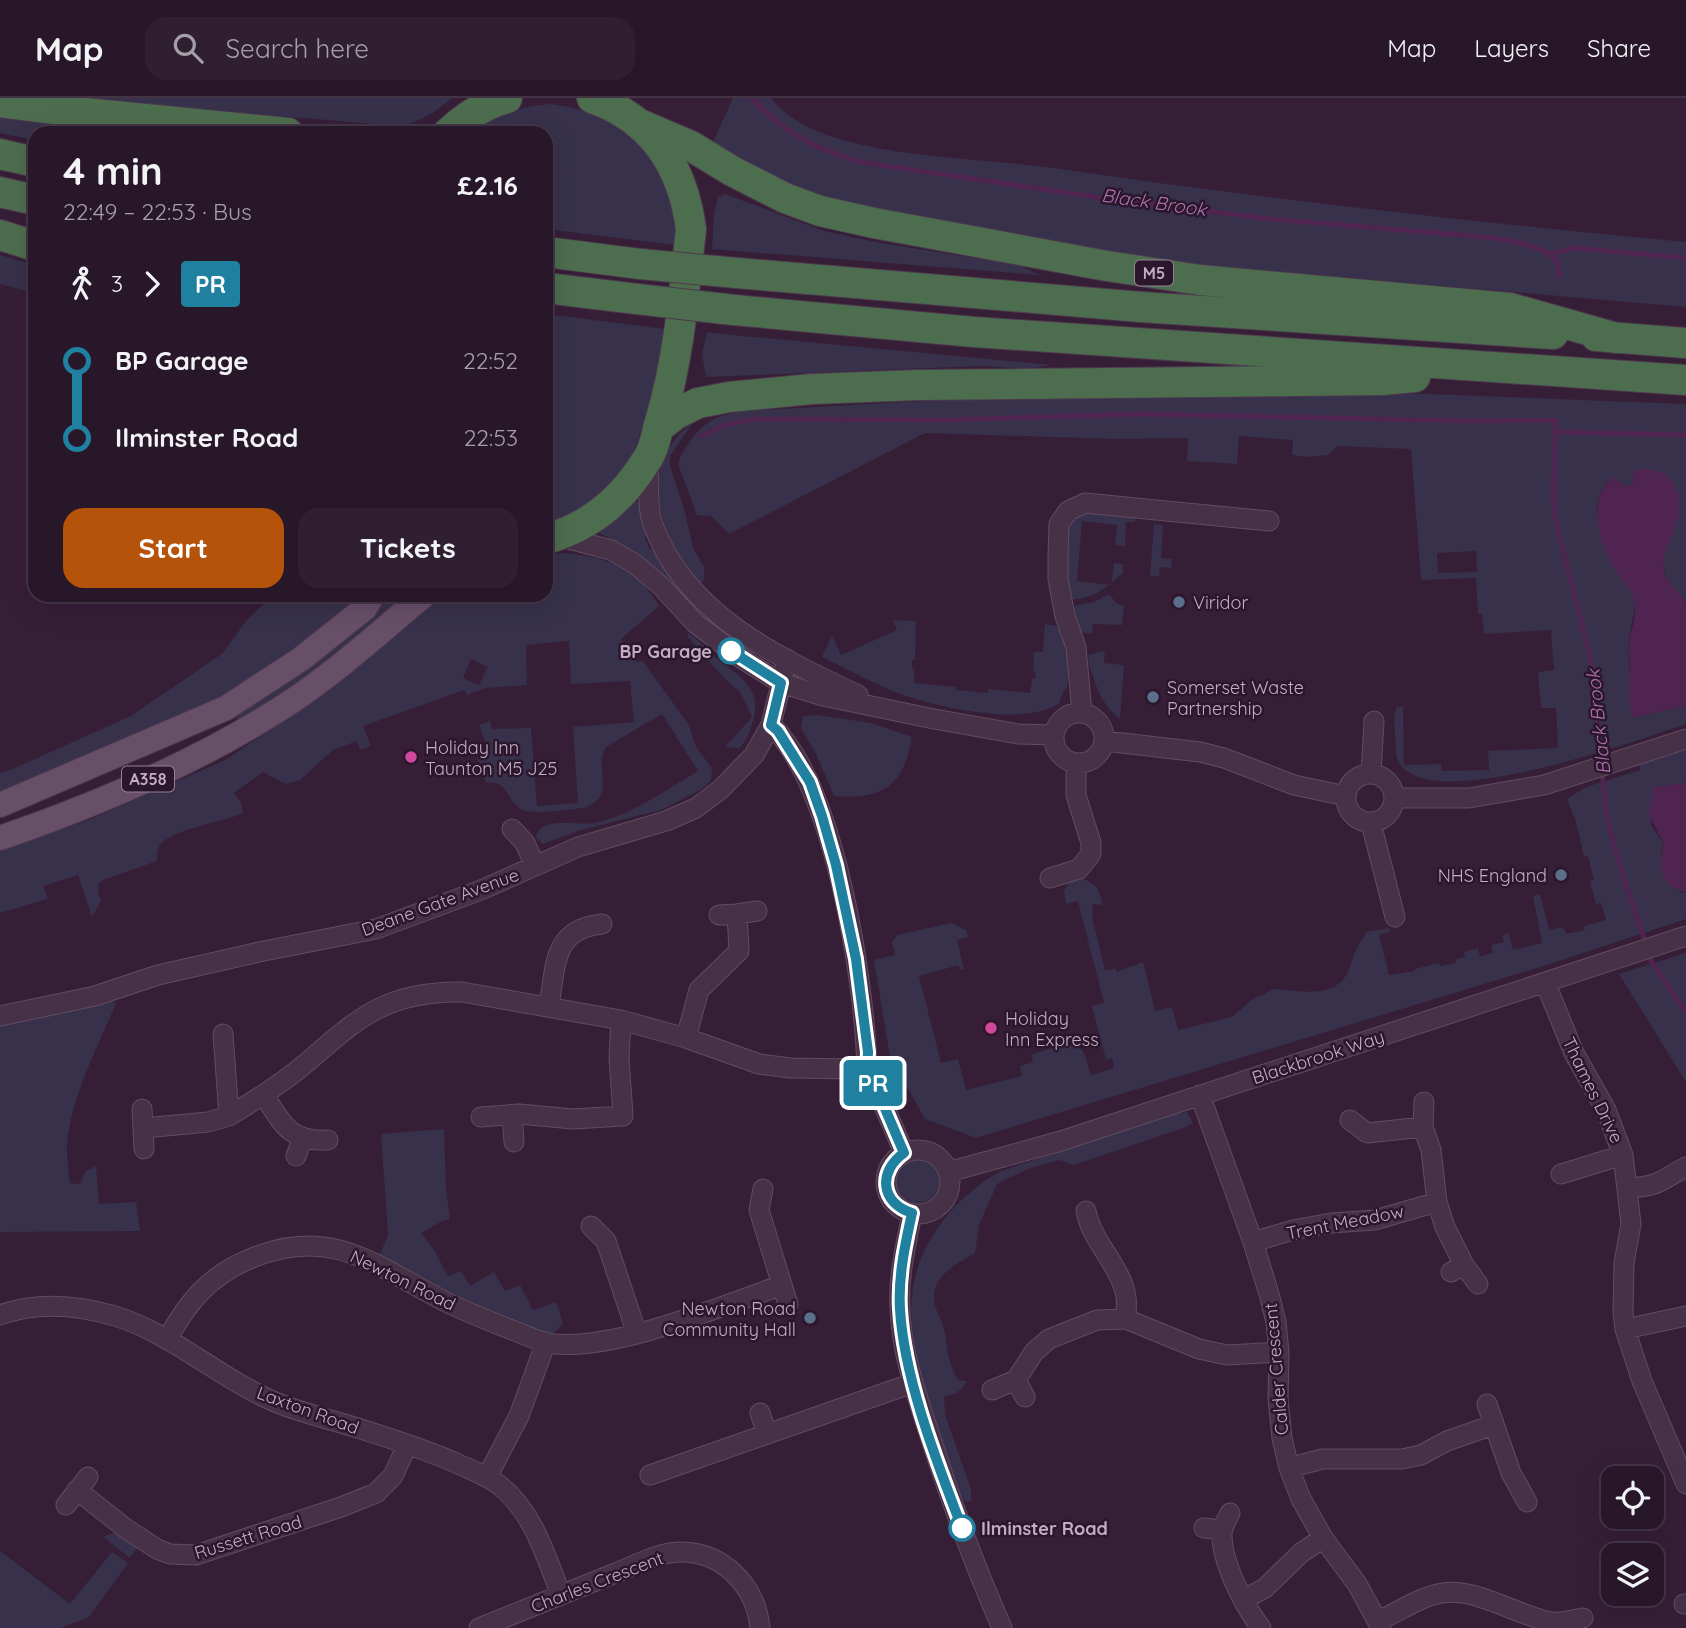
<!DOCTYPE html>
<meta charset="utf-8">
<style>
:root{--surface:#281629;--page:#301f31;--text:#f1f3f6;--muted:#a59fa8;--line:#443546;--accent:#b45309}
body{margin:0;font-family:Quicksand,sans-serif;background:var(--page);color:var(--text);height:100vh;display:flex;flex-direction:column;font-size:26px;white-space:nowrap}
*{box-sizing:border-box;margin:0}
p{font-size:23px;color:var(--muted)}
.icon{flex:none;width:38px;height:38px;fill:none;stroke:currentColor;stroke-width:2;stroke-linecap:round;stroke-linejoin:round}
.map{position:relative;flex:1;overflow:hidden}
.sheet{position:absolute;left:28px;top:28px;width:525px;height:476px;display:flex;flex-direction:column;background:var(--surface);border-radius:21px;box-shadow:0 7px 28px #0002,0 0 0 2px var(--line)}
.sheet>*{flex:none}
.badge{padding:0 14px;border-radius:5px;font-size:24px;line-height:46px}
.tools{position:absolute;left:1601px;top:1368px;display:grid;gap:14px}
.tools a{display:grid;place-items:center;width:63px;height:63px;border-radius:14px;background:var(--surface);box-shadow:0 7px 28px #0002,0 0 0 2px var(--line);font-size:35px}
.map>.badge{position:absolute;translate:-50% -50%;box-shadow:0 0 0 4px #fff}
.legs{display:flex;align-items:center;gap:10px;height:77px;padding:0 35px;font-size:23px}
.legs p{margin-inline-start:auto}
.overview{display:flex;align-items:center;justify-content:space-between;height:119px;padding:0 35px}
h1{font-size:38px;font-weight:700;line-height:52px}
.primary-button{display:flex;gap:14px;margin-top:auto;padding:14px 35px}
.primary-button a{flex:1;height:80px;border-radius:21px;background:var(--accent);color:#fff;font-size:28px;font-weight:700;line-height:80px;text-align:center}
.primary-button a+a{background:var(--page);color:var(--text)}
ul{padding:0 35px;list-style:none}
li{display:flex;align-items:center;gap:24px;height:77px;font-size:26px}
li i{display:grid;place-items:center;width:10px;height:100%;margin:0 9px;background:currentColor}
li i::after{content:'';width:18px;height:18px;margin:-9px;border:5px solid;border-radius:50%;background:var(--surface)}
li p{margin-inline-start:auto}
li:first-child i{background:linear-gradient(#0000 50%,currentColor 0)}
li:last-child i{background:linear-gradient(currentColor 50%,#0000 0)}
header{display:flex;align-items:center;gap:42px;box-sizing:border-box;height:98px;padding:0 35px;background:var(--surface);border-bottom:2px solid var(--line)}
header strong{font-size:33px}
nav{display:flex;gap:38px;margin-inline-start:auto;font-size:24px}
.search{width:490px;height:63px;background:var(--page);display:flex;align-items:center;gap:18px;box-sizing:border-box;padding:0 24px;border-radius:21px;color:var(--muted);font-size:26px}
.map>svg:first-child{display:block}
</style>
<header>
<strong>Map</strong>
<div class="search"><svg class="icon" aria-label="search" viewBox="0 0 24 24"><circle cx="10" cy="10" r="6"/><path d="M15 15l6 6"/></svg>Search here</div>
<nav><a>Map</a><a>Layers</a><a>Share</a></nav>
</header>
<div class="map">
<svg width="1686" height="1530" viewBox="0 0 1686 1530">
<rect width="100%" height="100%" fill="#361e37"/>
<path fill="#37314b" fill-rule="evenodd" d="M67,0H451C435,15 419,25 397,28Z
M733,0H771C791,26 827,39 859,46C922,61 989,61 1053,70C1264,101 1475,124 1686,144V209L1145,162L863,113L805,95L713,44Z
M551,6C569,9 588,12 604,20C635,35 664,70 673,103C677,118 676,133 676,147L546,131V35H467C499,17 514,9 551,6Z
M0,17L141,35H35V42L0,35Z
M725,96L824,133L881,145L1006,165L1023,169L1039,177L712,151L714,115L718,99Z
M0,157L35,167V195L0,186Z
M546,216L665,231L649,311L629,366L592,405L557,422L546,424Z
M707,234L732,237L1053,267L1024,271L981,268L706,279L702,256Z
M1235,293L1429,296L1686,306V504C1679,497 1669,489 1666,478C1652,443 1686,415 1664,375L1633,379L1632,387L1624,388L1620,383H1608L1600,396L1596,412L1613,469L1633,495L1635,508L1628,547L1633,619L1686,608V626C1635,643 1445,712 1403,670C1396,663 1396,655 1396,646C1395,634 1392,619 1397,609L1403,608L1404,667L1441,666L1442,673L1489,672L1488,653L1558,650L1556,610H1541L1538,574L1554,572L1551,532L1484,536L1482,516H1478L1476,480L1421,482L1411,351L1337,348L1328,357L1307,359L1292,357L1293,342L1239,338L1237,366L1187,363L1188,340L1115,341L925,335L729,436L711,418L697,417L678,366C680,357 686,350 691,342C707,321 717,318 742,313L992,299ZM1476,453L1477,474L1438,475L1437,455Z
M694,323L670,358V368L685,414L693,450L704,469V482L701,486C658,438 634,368 694,323Z
M636,402L641,406L649,432L645,440L650,451L659,454L755,552L753,556L708,524L649,465L620,445L599,435Z
M1083,414L1135,417V424H1126L1125,448L1115,447L1117,427L1082,423L1077,483L1111,487L1114,465L1123,466V475C1103,492 1097,499 1071,502C1067,483 1061,441 1070,424C1073,419 1078,417 1083,414Z
M1154,426L1163,427L1161,460L1172,461L1171,470L1160,469L1159,478H1150Z
M562,455C607,459 635,467 659,508L621,541L638,564L642,562L689,627L696,649L712,670L711,682L702,691L661,712L581,732L543,746L536,740C538,717 579,728 594,725C631,718 665,692 698,673L662,616L606,649C592,671 619,697 584,710C570,711 535,717 523,712C507,705 509,681 486,685L475,655L488,651L479,627L490,623L492,631L531,630L537,708L578,705L573,629L634,624L630,583L571,586L569,543L526,547L527,587L486,590L467,597L464,592L363,628L371,648L360,652L357,643L333,652L300,682L286,686L263,674L234,695L241,705L243,715C225,724 171,731 160,747C157,752 157,758 157,763L103,782L98,786V794L101,803L92,819L78,777L43,788L48,801L0,815V751L89,722L225,662L292,617L439,497H546V458ZM471,561L488,569L479,587L463,580Z
M1109,496L1117,506L1124,507L1122,527L1093,526L1092,536L1081,534L1073,513L1076,507L1094,504Z
M273,497H357L329,529L244,589L0,695V675L10,672L131,618L223,555L246,523Z
M389,497H411L348,553L240,625L235,615L364,526Z
M893,522L916,523L915,562H912V570L914,571V585L955,589L956,592L987,595L988,591L1030,595L1032,581L1035,580L1036,574L1033,573L1034,554H1043L1045,526C1046,527 1055,527 1056,528C1071,534 1069,576 1067,589L1063,594L1059,605C1026,629 943,610 906,598C879,589 848,571 822,559L832,538L841,557L897,532Z
M688,535C697,540 707,552 716,560C740,579 764,590 752,626C749,635 746,644 739,650L725,649L752,619L740,594L725,581L687,538Z
M1101,553L1105,554L1104,565L1124,567L1120,621C1101,607 1094,584 1088,561L1089,557Z
M817,617L871,625L912,639C904,688 882,702 834,698L816,656L801,630L803,618Z
M1686,652V685L1654,689L1651,727L1664,746L1661,755L1680,794L1686,795V821L1550,866L976,1040L925,1021L890,959L874,862L895,857L892,844L897,837L951,825L966,832L968,839L957,842L964,871L960,872L959,867L919,878L941,965L958,961L966,992L1022,978L1020,968L1033,964L1031,957C1045,953 1075,939 1084,955C1087,962 1088,970 1091,977L1114,970L1112,960L1106,962L1092,908L1104,905L1078,803L1066,806L1064,793L1070,783L1077,780C1093,782 1101,791 1102,807L1093,806L1092,818L1105,873L1116,870L1117,874L1143,864L1155,913L1172,909L1178,932L1232,919L1254,900L1263,897L1272,891C1299,892 1337,903 1349,871C1354,858 1356,849 1365,837V834L1389,830L1390,834L1379,837L1389,877L1415,873V871L1439,865L1440,868L1456,865V861L1465,859L1464,854L1478,850L1480,858L1493,855L1491,847L1504,844L1502,838L1508,835L1513,852L1542,845L1533,798L1540,796L1549,832L1564,829L1566,836L1585,832L1584,828L1606,822L1601,805L1596,806L1590,783L1594,782L1588,758H1584L1575,721L1567,701L1586,689L1640,672L1639,667Z
M1686,855V984L1619,876Z
M109,901L116,906C97,950 72,997 67,1046C66,1058 69,1072 70,1085L80,1086L86,1073L96,1068L99,1106L136,1104L140,1133L0,1134V926Z
M1187,1014L1193,1025L1186,1029L1074,1067L1059,1062L1028,1071L997,1086L979,1127L975,1155C957,1166 932,1177 934,1202C935,1213 943,1223 945,1234C947,1252 949,1267 958,1282L967,1283C962,1292 955,1298 944,1298L945,1316L971,1392V1403L966,1404C949,1382 943,1351 935,1325C925,1293 915,1258 912,1225C905,1161 947,1103 1001,1073L1174,1016Z
M444,1031L446,1091L450,1122H444L421,1135L434,1152L448,1178L461,1173L470,1188L494,1174L505,1193L520,1187L533,1212L556,1204L563,1225L546,1244L375,1165L386,1143L388,1135L381,1036Z
M896 1083a22 22 0 1 1 44 0a22 22 0 1 1-44 0Z
M119,1433L138,1448L130,1460L103,1439Z
M0,1453L70,1506L112,1454L128,1465L89,1519L61,1530H0Z"/>
<path fill="#4f2450" d="M1647,371L1664,375L1672,383L1679,398V418L1664,459L1663,469L1666,480L1686,504V608L1633,619C1627,603 1630,588 1630,571C1630,562 1628,553 1629,544C1631,532 1636,520 1635,507C1634,492 1622,483 1614,471C1600,447 1584,395 1616,379L1624,388L1632,387L1635,372Z
M1686,685V795L1669,787L1662,775L1660,765L1664,746L1649,717L1653,689Z"/>
<g fill="none" stroke-linecap="round" stroke-linejoin="round">
<path stroke="#4f2450" stroke-width="5" d="M752,0C782,35 817,51 860,64L1102,100L1271,121L1495,140C1512,143 1551,149 1558,166C1559,170 1559,174 1559,178
M1550,156L1575,150L1686,160
M1555,334L1686,337
M702,338L725,327L755,321L946,322L1142,316L1471,323L1556,322L1553,400L1557,429L1591,562L1601,663
M1602,673C1606,737 1626,786 1646,846
M1649,855L1652,865L1686,914"/>
<g stroke="#624c62" stroke-width="21">
<path id="minor" d="M648,361C649,380 647,401 651,420C654,432 661,445 666,455C707,527 787,563 858,597
M557,438L611,452L635,466L661,488L695,525L744,562L781,585L823,598L934,621L1018,636L1054,637
M1054 640a25 25 0 1 1 50 0a25 25 0 1 1-50 0Z
M1082,615L1076,549L1065,518L1058,481V458L1059,426L1068,413L1085,405L1269,423
M771,627C835,687 865,885 867,972C867,978 874,985 876,991C886,1012 895,1033 904,1055
M1105,643L1200,654L1224,660L1294,687L1346,698
M1346 700a24 24 0 1 1 48 0a24 24 0 1 1-48 0Z
M1371,676L1374,623
M1395,700H1469L1544,687L1686,641
M1371,725L1395,819
M512,731L525,745L535,768
M1050,780L1079,771L1091,756V745L1076,697V666
M737,816L757,813
M1545,884L1574,955L1606,1012L1623,1057L1631,1126L1624,1165L1623,1214L1625,1231L1642,1283L1686,1386
M549,908C556,868 552,831 602,826
M0,918L95,898L158,877L259,854L376,831L481,792L578,749L666,723L696,710L721,691L754,657L771,627L787,561
M686,940L699,892L739,853L737,816L719,817
M264,997C283,1027 290,1044 328,1042
M1200,997L1253,1144L1269,1196L1276,1224L1279,1254L1278,1301L1282,1340L1289,1370L1301,1401L1323,1440L1357,1486L1381,1530
M142,1011L144,1051
M512,1017L514,1044
M229,1018C256,1002 281,986 305,966C358,920 386,893 462,894L621,922L686,940L759,966L790,970L855,971L867,974
M481,1019L519,1016L573,1021L623,1018L619,960L621,922
M1350,1022L1367,1035L1423,1029L1431,1052L1437,1104L1445,1129L1464,1167L1451,1174
M1423,1029L1424,1004
M144,1030L208,1024L229,1018L223,936
M886 1084a32 32 0 1 1 64 0a32 32 0 1 1-64 0Z
M296,1058L302,1042
M948,1074L1061,1043L1686,838
M1561,1076L1623,1057
M1628,1090C1661,1088 1659,1083 1686,1069
M1086,1113C1092,1145 1121,1167 1126,1199C1127,1206 1126,1214 1126,1221
M912,1115C906,1147 898,1178 900,1210C901,1253 916,1295 929,1335C950,1401 974,1466 1002,1530
M591,1128L606,1143L637,1236
M1253,1144L1293,1132L1331,1125L1375,1122L1437,1104
M1464,1167L1478,1186
M782,1187L788,1206
M0,1217C38,1203 77,1207 115,1218C173,1236 219,1280 275,1304C299,1314 325,1320 351,1328C386,1339 422,1350 456,1365C471,1372 486,1377 499,1387C533,1413 546,1459 561,1497
M1625,1231L1686,1218
M167,1242C188,1203 210,1177 252,1160C332,1127 376,1168 444,1203C466,1214 489,1223 512,1232C523,1236 535,1242 547,1245C608,1256 722,1208 782,1187L759,1112L763,1091
M992,1292L1016,1282
M1025,1299L1016,1282L1034,1254L1049,1241L1097,1222L1126,1221L1199,1251L1227,1257L1279,1254
M1487,1306L1511,1375L1527,1404
M760,1315L767,1336
M1289,1370L1322,1361H1402L1421,1357L1447,1343L1493,1327
M650,1377L913,1285
M487,1379L519,1318L546,1244
M77,1392L125,1430L157,1451L170,1456L196,1457L341,1409L376,1395L393,1378L407,1347
M66,1407L88,1379
M1230,1415C1227,1421 1223,1428 1222,1435C1221,1463 1244,1508 1261,1530
M1204,1430L1222,1432
M1243,1502L1265,1490L1301,1455L1323,1440
M1684,1506H1686
M1378,1523C1399,1514 1419,1499 1442,1495C1476,1489 1518,1518 1551,1524C1562,1525 1573,1522 1583,1520
M479,1530C524,1512 569,1494 613,1476C634,1468 656,1455 679,1454C723,1453 756,1488 760,1530"/>
</g>
<g stroke="#503b51" stroke-width="26">
<path id="major" d="M0,707L226,610L301,561L365,510L373,497
M0,740C99,706 198,664 286,607C335,575 379,535 424,497"/>
</g>
<g stroke="#4e394f" stroke-width="32">
<path id="highway" d="M0,4L84,15L288,35
M637,25L691,48L732,73L785,100L820,113L874,125L1107,168L1200,182L1510,210L1616,240
M448,35C465,19 485,6 507,0
M0,56L35,64
M0,94L35,102
M0,137L35,148
M546,154L640,166
M737,175L1141,209L1553,236
M546,190L637,201
M734,212L974,234L1686,282
M1596,238L1686,245
M658,330L676,316L698,305L729,299L812,291L918,287L1382,282L1415,279
M546,441C590,429 624,400 648,360C655,349 657,333 661,320C679,259 684,195 691,131C683,70 653,21 592,0"/>
</g>
<use href="#minor" stroke="#473147" stroke-width="19"/>
<use href="#major" stroke="#674f68" stroke-width="24"/>
<use href="#highway" stroke="#4d6e4e" stroke-width="30"/>
<g stroke="#4e394f" stroke-width="32" stroke-linecap="butt">
<path id="highway-bridge" d="M640,166L737,175
M637,201L734,212"/>
</g>
<use href="#highway-bridge" stroke="#4d6e4e" stroke-width="30"/>
</g>
<g fill="none" stroke-linecap="round" stroke-linejoin="round">
<g stroke="#fff" stroke-width="16">
<path id="line-1" d="M731,553L781,585L771,627L778,633L810,684L822,718L836,767L856,861L868,954L867,974L875,987L904,1055C878,1073 880,1105 912,1115C905,1147 898,1179 900,1211C904,1281 937,1364 962,1430"/>
</g>
<use href="#line-1" stroke="#2080a0" stroke-width="10"/>
</g>
<g fill="#5c6f8a" stroke="#2b172c" stroke-width="2.5">
<circle cx="1179" cy="504" r="7"/>
<circle cx="1153" cy="599" r="7"/>
<circle cx="1561" cy="777" r="7"/>
<circle cx="810" cy="1220" r="7"/>
</g>
<g fill="#fff" stroke="#2080a0" stroke-width="3.5">
<circle cx="731" cy="553" r="12"/>
<circle cx="962" cy="1430" r="12"/>
</g>
<g fill="#d1479c" stroke="#2b172c" stroke-width="2.5">
<circle cx="411" cy="659" r="7"/>
<circle cx="991" cy="930" r="7"/>
</g>
<g text-anchor="middle" dominant-baseline="central" stroke-width="5" stroke-linejoin="round" paint-order="stroke">
<g fill="#2b172c" stroke="#977f96" stroke-width="2">
<rect x="1135" y="162.5" width="38" height="25" rx="5"/>
<rect x="122" y="668.5" width="52" height="25" rx="5"/>
</g>
<g font-size="16" font-weight="bold" fill="#c5abc4">
<text x="1154" y="175">M5</text>
<text x="148" y="681">A358</text>
</g>
<g font-size="18" fill="#c5abc4" stroke="#2b172c" text-anchor="start">
<text x="1193" y="504">Viridor</text>
<text x="1167" y="589">Somerset Waste<tspan x="1167" dy="21">Partnership</tspan></text>
<text x="425" y="649">Holiday Inn<tspan x="425" dy="21">Taunton M5 J25</tspan></text>
<text x="1547" y="777" text-anchor="end">NHS England</text>
<text x="1005" y="920">Holiday<tspan x="1005" dy="21">Inn Express</tspan></text>
<text x="796" y="1210" text-anchor="end">Newton Road<tspan x="796" dy="21">Community Hall</tspan></text>
</g>
<g font-size="18" font-weight="bold" fill="#c5abc4" stroke="#2b172c" text-anchor="end">
<text x="712" y="553">BP Garage</text>
<text x="981" y="1430" text-anchor="start">Ilminster Road</text>
</g>
<g font-size="18" fill="#c5abc4" stroke="#2b172c">
<text transform="translate(440 804) rotate(-20)">Deane Gate Avenue</text>
<text transform="translate(1318 959) rotate(-18)">Blackbrook Way</text>
<text transform="translate(1593 992) rotate(64)">Thames Drive</text>
<text transform="translate(1345 1124) rotate(-11)">Trent Meadow</text>
<text transform="translate(403 1182) rotate(26)">Newton Road</text>
<text transform="translate(1276 1271) rotate(-95)">Calder Crescent</text>
<text transform="translate(308 1312) rotate(20)">Laxton Road</text>
<text transform="translate(248 1439) rotate(-17)">Russett Road</text>
<text transform="translate(597 1484) rotate(-21)">Charles Crescent</text>
</g>
<g font-size="19" font-style="italic" fill="#ae71b0" stroke="#2b172c">
<text transform="translate(1154 104) rotate(8)">Black Brook</text>
<text transform="translate(1598 624) rotate(-96)">Black Brook</text>
</g>
</g>
</svg>
<div class="tools">
<a><svg class="icon" aria-label="locate" viewBox="0 0 24 24"><circle cx="12" cy="12" r="6"/><path d="M12 2v4M12 18v4M2 12h4M18 12h4"/></svg></a>
<a><svg class="icon" aria-label="layers" viewBox="0 0 24 24"><path d="M12 4l9 5-9 5-9-5zM3 14l9 5 9-5"/></svg></a>
</div>
<b class="badge" style="left:873px;top:985px;background:#2080a0;color:#fff">PR</b>
<section class="sheet">
<div class="overview"><div><h1>4 min</h1><p>22:49 – 22:53 · Bus</p></div><b>£2.16</b></div>
<div class="legs"><svg class="icon" aria-label="walk" viewBox="0 0 24 24"><circle cx="13" cy="4" r="2"/><path d="M13 8l-2 6 4 7M11 14l-3 7M7 12l3-4h3l4 4"/></svg>3<svg class="icon" aria-label="forward" viewBox="0 0 24 24"><path d="M9 5l7 7-7 7"/></svg><b class="badge" style="background:#2080a0;color:#fff">PR</b></div>
<ul>
<li><i style="color:#2080a0"></i><b>BP Garage</b><p>22:52</p></li>
<li><i style="color:#2080a0"></i><b>Ilminster Road</b><p>22:53</p></li>
</ul>
<div class="primary-button"><a>Start</a><a>Tickets</a></div>
</section>
</div>
